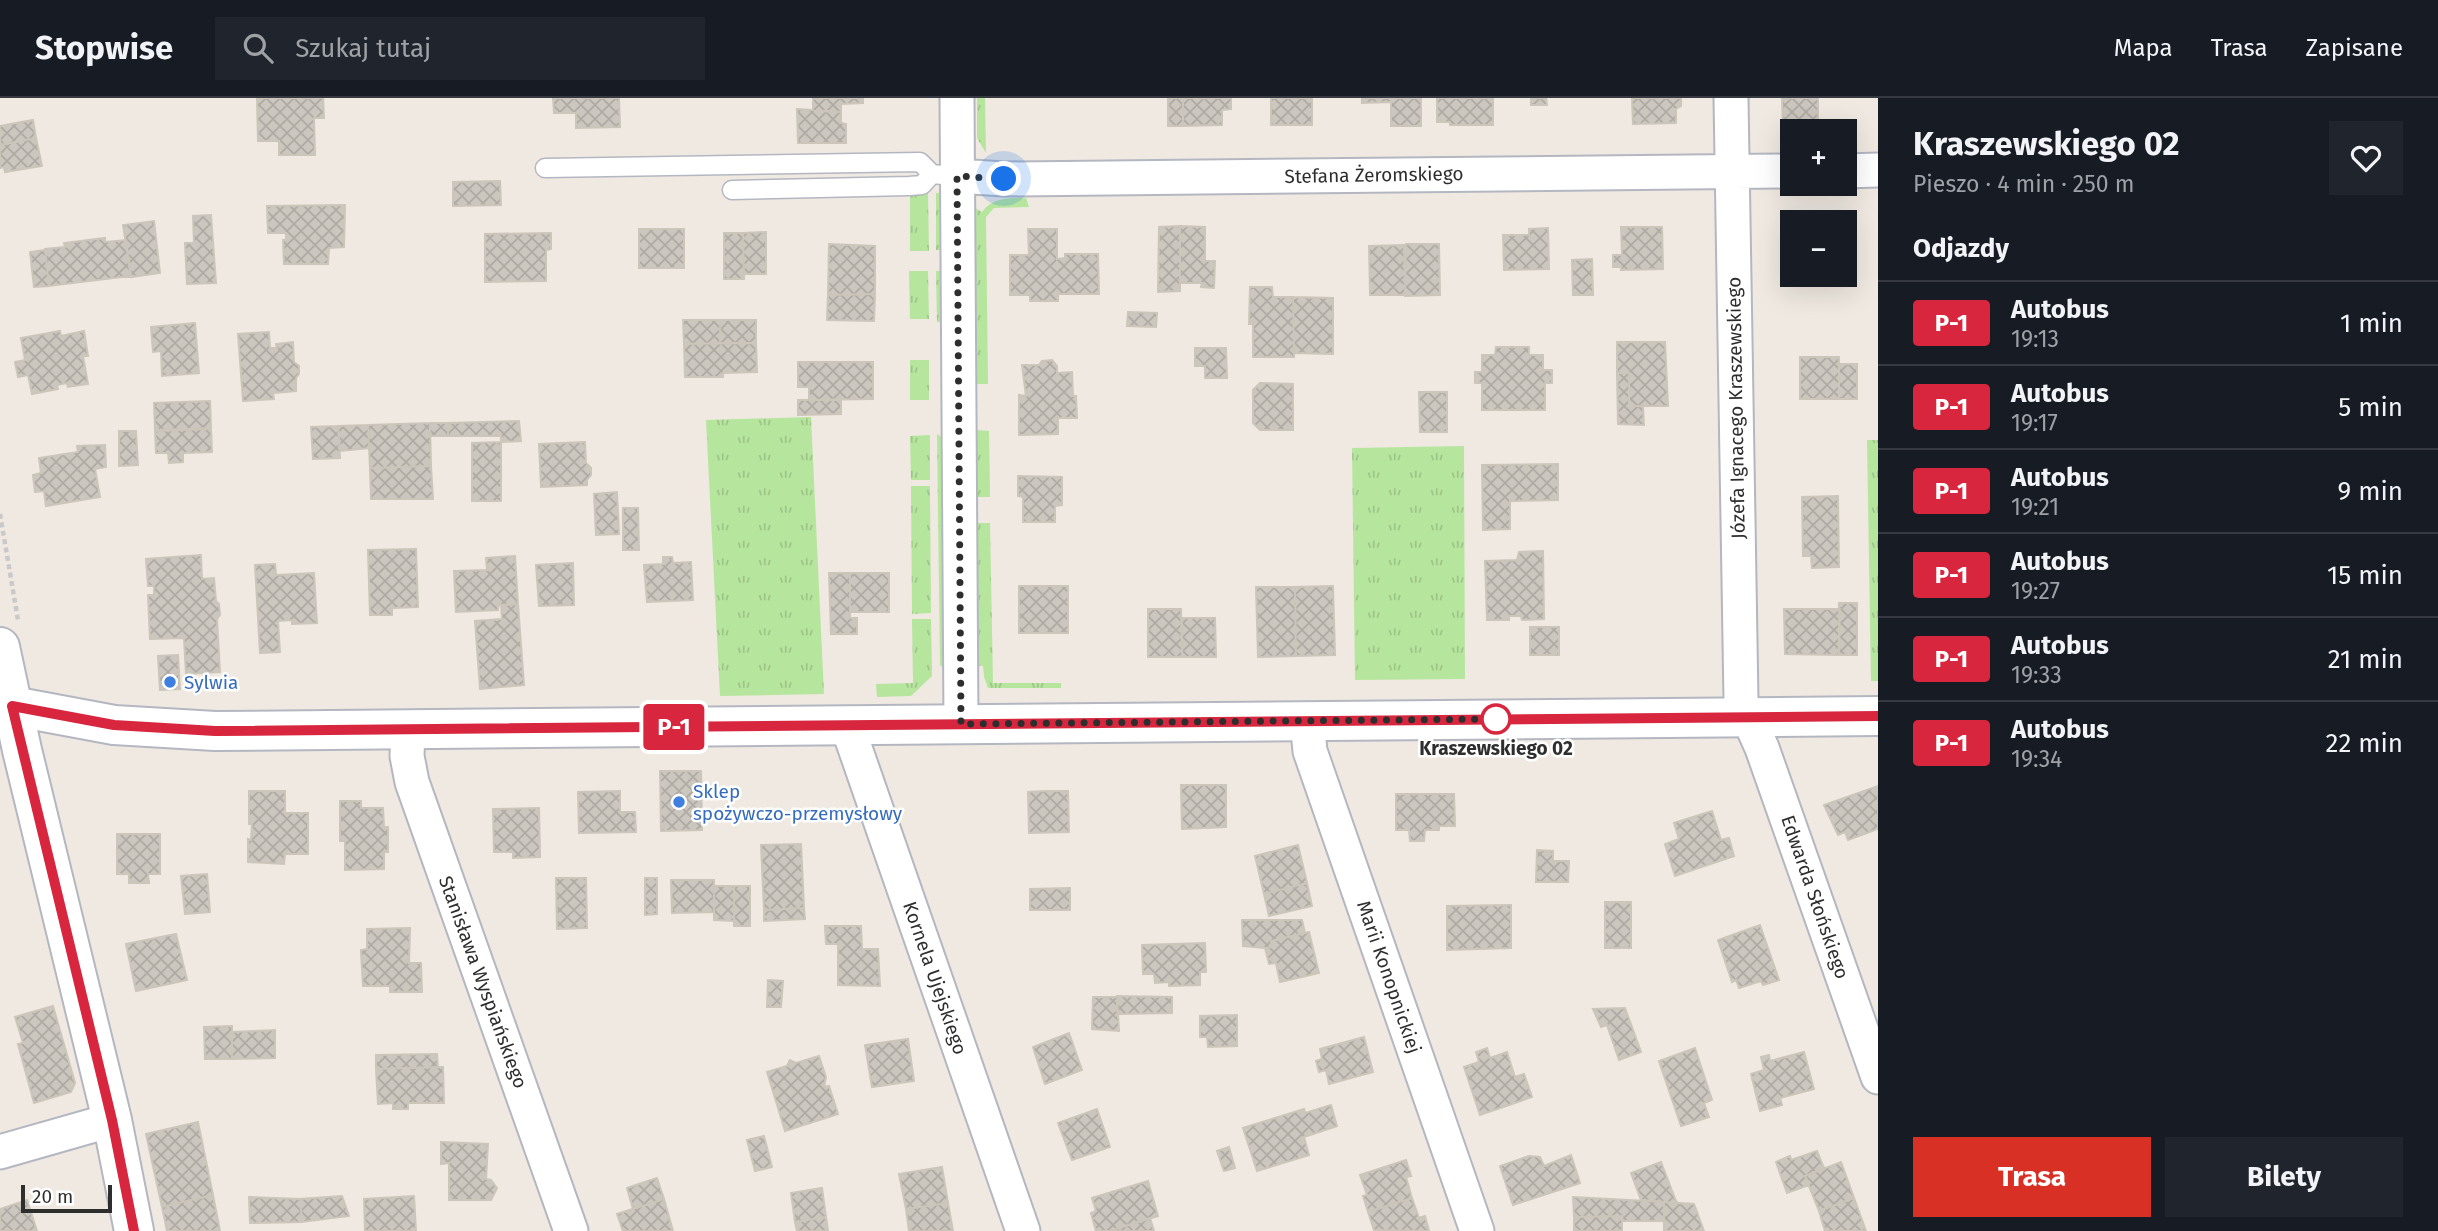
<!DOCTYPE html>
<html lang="pl">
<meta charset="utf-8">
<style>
:root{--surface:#171b24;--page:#20242c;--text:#f1f3f6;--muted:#9ea1a6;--line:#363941;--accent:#d93025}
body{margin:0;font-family:"Fira Sans",sans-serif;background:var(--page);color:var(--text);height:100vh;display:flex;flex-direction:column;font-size:26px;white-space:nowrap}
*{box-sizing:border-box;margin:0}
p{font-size:23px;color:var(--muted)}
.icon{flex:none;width:38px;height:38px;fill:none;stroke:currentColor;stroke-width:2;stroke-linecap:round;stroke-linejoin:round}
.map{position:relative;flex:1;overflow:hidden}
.side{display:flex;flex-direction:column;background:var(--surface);width:560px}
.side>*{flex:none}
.badge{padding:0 14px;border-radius:5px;font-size:24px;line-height:46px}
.buttons{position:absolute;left:1780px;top:21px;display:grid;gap:14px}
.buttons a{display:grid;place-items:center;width:77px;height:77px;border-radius:0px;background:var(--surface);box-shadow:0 7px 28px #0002;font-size:35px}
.scale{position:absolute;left:21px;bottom:18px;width:91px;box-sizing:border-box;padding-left:7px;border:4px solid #2e2e2e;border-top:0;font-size:19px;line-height:24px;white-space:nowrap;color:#2e2e2e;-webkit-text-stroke:5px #fff;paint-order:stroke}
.you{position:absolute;width:35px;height:35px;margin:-18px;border:5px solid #fff;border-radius:50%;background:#1a73e8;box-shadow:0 0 0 10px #1a73e833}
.map>.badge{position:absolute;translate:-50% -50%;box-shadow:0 0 0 4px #fff}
h2{padding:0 35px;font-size:26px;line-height:63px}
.round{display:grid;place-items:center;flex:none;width:74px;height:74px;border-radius:0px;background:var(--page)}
.overview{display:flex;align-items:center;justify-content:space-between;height:119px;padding:0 35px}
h1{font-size:33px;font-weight:700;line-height:52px}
.action{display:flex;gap:14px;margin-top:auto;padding:14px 35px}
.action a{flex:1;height:80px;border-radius:0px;background:var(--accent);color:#fff;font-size:28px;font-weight:700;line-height:80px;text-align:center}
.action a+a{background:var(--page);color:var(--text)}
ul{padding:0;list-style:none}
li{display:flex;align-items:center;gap:21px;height:84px;padding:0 35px;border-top:2px solid var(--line)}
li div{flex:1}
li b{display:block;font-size:26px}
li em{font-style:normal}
li .badge{min-width:77px;font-weight:700;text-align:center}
header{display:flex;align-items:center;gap:42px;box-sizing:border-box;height:98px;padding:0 35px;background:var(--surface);border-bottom:2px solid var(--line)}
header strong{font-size:33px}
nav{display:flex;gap:38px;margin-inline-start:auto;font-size:24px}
.search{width:490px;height:63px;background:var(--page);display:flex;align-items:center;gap:18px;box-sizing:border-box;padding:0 24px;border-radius:0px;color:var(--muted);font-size:26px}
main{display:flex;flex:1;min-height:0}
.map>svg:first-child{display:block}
</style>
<header>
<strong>Stopwise</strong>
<div class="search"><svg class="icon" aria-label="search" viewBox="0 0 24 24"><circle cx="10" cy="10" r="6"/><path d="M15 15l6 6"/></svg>Szukaj tutaj</div>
<nav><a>Mapa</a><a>Trasa</a><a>Zapisane</a></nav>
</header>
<main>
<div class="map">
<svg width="1878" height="1133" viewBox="0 0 1878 1133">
<defs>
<pattern id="grass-tufts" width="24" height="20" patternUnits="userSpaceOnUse" patternTransform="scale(1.75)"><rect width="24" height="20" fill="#b6e59e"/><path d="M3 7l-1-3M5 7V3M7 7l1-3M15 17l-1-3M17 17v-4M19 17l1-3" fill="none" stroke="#9dc588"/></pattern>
<pattern id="building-cross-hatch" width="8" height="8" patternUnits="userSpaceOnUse" patternTransform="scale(1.75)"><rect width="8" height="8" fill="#cbc7bf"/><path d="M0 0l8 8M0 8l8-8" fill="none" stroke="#afaba4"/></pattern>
</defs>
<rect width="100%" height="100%" fill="#efe9e1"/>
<path fill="url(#grass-tufts)" d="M977,0H985L986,55L977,40Z
M928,95L929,153H910V96Z
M936,95H940L945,101L944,147L941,152H936Z
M1026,100L1029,109L994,110L986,119L988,286H971L973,112L975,110L982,114C993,99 1009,100 1026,100Z
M909,173H928L929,221H910Z
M936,173H940L945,178V219L940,224H937Z
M910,262H929V302H910Z
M811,319L824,596L720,598L706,322Z
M977,332L989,333L990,399H978L971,395V337Z
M937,336L946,342L947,569L940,568Z
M930,337V382H911L910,338Z
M1867,342H1878V583H1871Z
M1464,348L1465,581L1355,582L1352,350Z
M911,388H930L931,515L912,516Z
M978,425H990L993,585H1061V590H988L984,579L983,568L973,567L971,431Z
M912,521H931L932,578L911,598L877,599L876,586L913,585Z"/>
<path fill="url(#building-cross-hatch)" stroke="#cbc5ba" stroke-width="2" d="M257,0H323L324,20H314L315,57H279V43H258Z
M553,0H619L620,29L576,30V15H554Z
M813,0H863V5L841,6V14L813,13Z
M1168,0H1183V28H1168Z
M1183,0H1231V11L1222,12V27L1183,28Z
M1271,0H1312V27H1271Z
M1362,0H1421V28H1391V4L1362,5Z
M1437,0H1493V27H1450V24H1437Z
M1531,0H1546L1547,7H1531Z
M1632,0H1681V8L1676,11V25L1633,26Z
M1782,0H1818V29L1817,26L1783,30Z
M797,11L841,14V25L846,26V45H798Z
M33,22L36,40L0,47V28Z
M36,40L42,68L5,74L4,69L0,70V47Z
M500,83L501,107L453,108V84Z
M345,107L344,149L329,150L328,166H284L283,142H286V135H268L267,108Z
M211,117L216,185L187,186L185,145H194L193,118Z
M154,123L160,175L131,179L123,127Z
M1180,128L1205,129V163H1215L1214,190L1201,189L1202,185H1180Z
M1180,128V193L1158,194L1159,129Z
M1790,128H1792V157H1790Z
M1621,129H1662L1663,171L1621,172V169H1613V157H1622Z
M1548,130L1549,171L1504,172L1503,137H1529V131Z
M639,131H684V170H639Z
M1028,131H1057V161L1065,160V156H1098L1099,196H1058V203H1030V197H1010V157H1029Z
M766,134V176H744L743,135Z
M551,135V151L546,152V183L485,184V136Z
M724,135H743L744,181H724Z
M105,140V144L126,142L131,178L49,188L45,151L65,149L64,145Z
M829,146L875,148V196L828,197Z
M1406,146H1439L1440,197L1405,198Z
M1404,147L1405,197H1370L1369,148Z
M45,152L49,188L34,189L30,154Z
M1592,161L1593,197H1573L1572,162Z
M1250,189H1272L1273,199H1293L1294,259H1253V226H1249Z
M875,196L874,223L827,222L828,197Z
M1293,199L1333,200V256L1294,255Z
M1128,214L1157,215L1156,229L1127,228Z
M683,222H720V245L684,246Z
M720,222H756V245H720Z
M195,225L199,275L162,278L161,253L153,254L151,229Z
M60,233L61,238L84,233L88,258H83L88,286L68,289L67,285L57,287L58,291L32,296L28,277L18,279L15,264L25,262L21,240Z
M269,234L270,250H277L276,246L293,244L294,264L299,268V276L296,280V293L273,295L274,301L243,303L238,236Z
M1617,244H1665L1668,308H1629V275H1617Z
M756,245L757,274L723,275V279H685L684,246Z
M1496,249H1529V257H1543V272H1552V285H1545V312H1482V285H1475V274H1482V257H1495Z
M1195,250H1226L1227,280H1205V268H1195Z
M1800,259H1839V301H1800Z
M1052,262L1057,268V275L1072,274L1073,298H1076L1077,320H1058V336L1019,337V297L1026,298L1022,267H1039L1042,263Z
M798,264H873V301L809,302V289H798Z
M1839,266H1857V301H1839Z
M1617,275H1629V308H1643L1644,327L1618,326Z
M1260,285L1293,286V332H1260L1253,325V292Z
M1419,294H1447V334H1420Z
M798,302H841V316L798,317Z
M210,303L211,330L155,332L154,305Z
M519,323L521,343L501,344V338H448V325Z
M430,325H448V338H430Z
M430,325L431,368L370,370L368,327Z
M368,327L369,350L340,353L338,328Z
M338,328L340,360L313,361L311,329Z
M211,331L212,354L183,355V364L169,365L168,355H156L155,333Z
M119,333H136L138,367L119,368Z
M501,344V403H472V345Z
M585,344L586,365L591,370V377L587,382V387L541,389L539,346Z
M105,347L106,369L95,371L100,399L46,408L44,393L35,394L33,377L41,375L39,360L78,354L77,348Z
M1558,366V402L1510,403V431L1483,432L1482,367Z
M431,368L433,401H371L370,370Z
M1018,378L1062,379V407L1055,408V424H1023V399L1018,398Z
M617,394L619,436L596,437L594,396Z
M1838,398L1839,469L1812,470L1811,458H1803L1802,399Z
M623,410H638L639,452H623Z
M416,451L418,509L392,510V517H370L368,452Z
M1543,453L1544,521L1522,522L1521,518H1509V522H1487L1485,463L1517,462L1519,454Z
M201,457L202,481L214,480L216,503L219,506L220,517L217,521L220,574L186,576L184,540L150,541L148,497H154V488H148L146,461Z
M515,458L518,506L498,508V512L456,514L454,473L487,472L486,460Z
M663,459H672L673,465L691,464L693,502L647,504L644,467L663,466Z
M573,465L574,507L539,508L536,467Z
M275,466L276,477L314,475L317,525L292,526V522L278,523L280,554L260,555L255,467Z
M829,475H850V520H857V536H831Z
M850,475H889V514H850Z
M1019,488H1068V535H1019Z
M1333,488L1335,557L1296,558L1295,489Z
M1256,489H1295L1296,558L1258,559Z
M1839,505H1857V557H1839Z
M518,506L524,587L480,591L475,523L502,521L501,507Z
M1148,511H1181L1182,559H1148Z
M1784,511H1840L1839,557L1785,556Z
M1182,520H1215L1216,559H1182Z
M1530,529H1559V557H1530Z
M178,557L180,591L160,592L158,558Z
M660,673H701L702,732L661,733Z
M1181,687H1226V729L1182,731Z
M1878,688V731L1848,742L1845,734L1838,737L1824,707Z
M249,693H285V715H308V756H285L284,766L248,764V741L251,742L252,726H249Z
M620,693V714H635L636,734L579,735L578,694Z
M1047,693H1068L1069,734L1029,735L1028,694Z
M1396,696H1454L1455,728H1439V732H1425L1424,743H1410L1409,732H1396Z
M340,703H361V710H383L384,729H388V754H384V771L345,772V743H340Z
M539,710L540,759L513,760V754H494L493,711Z
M1712,713L1721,742L1729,740L1734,758L1675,778L1665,746L1679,741L1674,725Z
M117,736H160V776H148L149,785H129V776H117Z
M801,746L804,810L764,812L761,747Z
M1298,747L1307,785L1264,796L1255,758Z
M1537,752L1553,753V763H1569L1568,784H1536Z
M207,776L210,814L185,816L181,778Z
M556,780H586L587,830L557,831Z
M645,780H657V816L645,817Z
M671,782H714V814L672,815Z
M1307,785L1312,808L1269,818L1264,796Z
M714,788H734V823L714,822Z
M734,788H750V828H734Z
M1070,790V812H1030V791Z
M1605,804H1631V850H1605Z
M1511,807V850L1447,852V808Z
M804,810L805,821L764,823V812Z
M1242,822H1302L1305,835L1271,843L1272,849L1265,850L1243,848Z
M1760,827L1779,882L1763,887L1761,883L1739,890L1736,882L1732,884L1718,842Z
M825,828H861L862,851H878L880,888L838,887V846H826Z
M410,830L409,865H421L422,894H390V888H363L361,854V852L367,851V831Z
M1309,834L1319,875L1280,884L1276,865L1269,866L1265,850L1272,849L1271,843Z
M176,836L187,882L136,893L126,846Z
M1205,845L1206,874H1200V887L1169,888V884L1155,885L1154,876H1143L1142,847Z
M768,882L783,883L781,909H767Z
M1117,898L1172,899V915L1117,916Z
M1093,899H1117L1119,933L1092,931Z
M53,908L75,985L71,994L34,1005L18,946L23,945L15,919Z
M1625,910L1641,954L1619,962L1607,927L1601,929L1593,911Z
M1237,917V948L1208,949L1207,939H1200V918Z
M232,928V961H205L204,929Z
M275,932V960L232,961V934Z
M1069,935L1082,972L1045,986L1033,949Z
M1364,939L1373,974L1329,986L1326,972L1319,974L1316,963L1322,961L1320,951Z
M908,941L914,983L872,989L865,947Z
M1487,950L1490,960L1507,954L1515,979L1524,976L1532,999L1480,1017L1464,969L1479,964L1476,954Z
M1695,950L1712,1002L1704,1005L1709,1019L1681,1028L1659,963Z
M1804,954L1814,991L1780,1000L1782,1007L1760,1013L1751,976L1764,972L1761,959L1769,957L1770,963Z
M437,956L438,969L376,971V957Z
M819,958L826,979L824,989L829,988L838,1016L785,1033L767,974L787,968L790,962L796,965Z
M443,969L444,1005H408V1011H393V1005L378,1006L376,971Z
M1331,1007L1337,1028L1304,1039L1309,1057L1257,1073L1243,1030L1304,1011L1305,1015Z
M1097,1011L1110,1049L1072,1062L1058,1025Z
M198,1024L213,1097L162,1109L146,1036Z
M764,1038L772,1069L755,1073L747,1042Z
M441,1044L488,1046L486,1081L491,1082L497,1090L491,1102H449V1065L441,1066Z
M1229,1049L1235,1070L1224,1073L1217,1053Z
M1817,1053L1824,1070L1805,1078L1809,1087L1787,1095L1776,1064L1790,1058L1791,1062Z
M1571,1057L1580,1085L1513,1107L1500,1068L1529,1058L1540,1059L1544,1068Z
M1406,1062L1411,1078L1406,1079L1412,1100L1368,1114L1363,1098L1367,1097L1360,1077Z
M1661,1064L1676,1103L1678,1105L1641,1102L1631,1075Z
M1841,1064L1854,1100L1819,1113L1805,1078Z
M942,1069L948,1105L906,1111L899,1076Z
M657,1080L664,1101L633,1111L627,1090Z
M1148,1083L1158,1118L1109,1133H1096L1091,1115L1096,1113L1092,1100Z
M822,1090L826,1119L795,1124L791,1095Z
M213,1097L220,1133H167L162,1109Z
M342,1098L349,1118L302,1124L300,1101Z
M414,1098L416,1133H365L364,1101Z
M249,1099L300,1101L302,1124L250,1125Z
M1573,1099L1664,1104V1123H1623L1622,1118L1574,1119Z
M1412,1100L1419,1120L1425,1118L1429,1133L1374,1132L1368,1114Z
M1854,1100L1866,1133H1825L1819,1113Z
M664,1101L673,1133H623L617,1116Z
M27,1102L37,1133H0V1111Z
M1664,1104L1694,1106L1704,1133H1664Z
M948,1105L953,1133H909L906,1111Z
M1622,1118V1133H1574V1119Z
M826,1119L828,1133H797L795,1124Z
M1150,1120L1154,1133H1109Z"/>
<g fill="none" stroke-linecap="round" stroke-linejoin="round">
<g stroke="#b4b7c1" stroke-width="21">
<path id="service" d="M545,70L920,64L932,76
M732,92L909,88L922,87L932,76L943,77"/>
</g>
<g stroke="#b4b7c1" stroke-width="37">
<path id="minor" d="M957,0L961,626
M1731,0L1741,603L1762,650L1878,979
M1844,73L1878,72
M957,78L1004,81L1792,73
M1307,623L1310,653L1477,1133
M847,627L1023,1133
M408,632L407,658L412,684L571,1133
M0,1054L112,1022"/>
</g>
<g stroke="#b4b7c1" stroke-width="42">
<path id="tertiary" d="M0,549L22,652L112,1022L134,1133
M12,608L114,627L215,633L1878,618"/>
</g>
<path stroke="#c9c9c9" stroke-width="4.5" stroke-dasharray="5 3.5" stroke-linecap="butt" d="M0,416L18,522"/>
<use href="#service" stroke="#fff" stroke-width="18"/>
<use href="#minor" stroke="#fff" stroke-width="33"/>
<use href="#tertiary" stroke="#fff" stroke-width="38"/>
</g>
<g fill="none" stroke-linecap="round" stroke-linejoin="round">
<g stroke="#fff" stroke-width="16">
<path id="line" d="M134,1133L112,1022L12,608L114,627L215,633L1878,618"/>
</g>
<use href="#line" stroke="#d7263d" stroke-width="10"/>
<path stroke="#2e2e2e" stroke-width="7" stroke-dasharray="0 12.6" d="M1004,81L957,78L961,626L1496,621"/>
</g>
<g fill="#3f7fe0" stroke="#fff" stroke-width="2.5">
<circle cx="170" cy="584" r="7"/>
<circle cx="679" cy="704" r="7"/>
</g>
<circle fill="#fff" stroke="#d7263d" stroke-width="3.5" cx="1496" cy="621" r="14"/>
<g text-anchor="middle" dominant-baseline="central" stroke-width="5" stroke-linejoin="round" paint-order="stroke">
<g font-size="19" fill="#2e2e2e" stroke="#fff">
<text transform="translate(1374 77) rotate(-1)">Stefana Żeromskiego</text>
<text transform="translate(1736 310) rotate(-91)">Józefa Ignacego Kraszewskiego</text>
<text transform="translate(1815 799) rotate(71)">Edwarda Słońskiego</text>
<text transform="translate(1389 879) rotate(71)">Marii Konopnickiej</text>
<text transform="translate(935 880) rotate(71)">Kornela Ujejskiego</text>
<text transform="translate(483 884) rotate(70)">Stanisława Wyspiańskiego</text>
</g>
<g font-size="19" fill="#366cbe" stroke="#fff" text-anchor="start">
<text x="184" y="584">Sylwia</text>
<text x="693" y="693">Sklep<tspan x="693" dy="22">spożywczo-przemysłowy</tspan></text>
</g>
<g font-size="19" font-weight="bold" fill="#2e2e2e" stroke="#fff">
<text x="1496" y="650">Kraszewskiego 02</text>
</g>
</g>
</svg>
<div class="buttons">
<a>+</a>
<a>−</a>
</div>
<div class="scale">20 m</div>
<div class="you" style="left:1004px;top:81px"></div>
<b class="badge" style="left:674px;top:629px;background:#d7263d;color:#fff">P-1</b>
</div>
<section class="side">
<div class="overview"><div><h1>Kraszewskiego 02</h1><p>Pieszo · 4 min · 250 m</p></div><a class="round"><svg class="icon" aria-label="heart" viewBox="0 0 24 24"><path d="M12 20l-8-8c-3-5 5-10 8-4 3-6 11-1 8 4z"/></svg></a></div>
<h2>Odjazdy</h2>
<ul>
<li><span class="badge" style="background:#d7263d;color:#fff">P-1</span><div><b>Autobus</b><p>19:13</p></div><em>1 min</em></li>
<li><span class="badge" style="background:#d7263d;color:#fff">P-1</span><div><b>Autobus</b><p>19:17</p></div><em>5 min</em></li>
<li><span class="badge" style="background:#d7263d;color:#fff">P-1</span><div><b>Autobus</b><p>19:21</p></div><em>9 min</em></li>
<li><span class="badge" style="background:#d7263d;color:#fff">P-1</span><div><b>Autobus</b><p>19:27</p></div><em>15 min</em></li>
<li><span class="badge" style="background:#d7263d;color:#fff">P-1</span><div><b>Autobus</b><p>19:33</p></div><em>21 min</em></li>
<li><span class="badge" style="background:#d7263d;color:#fff">P-1</span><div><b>Autobus</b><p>19:34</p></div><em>22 min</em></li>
</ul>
<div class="action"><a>Trasa</a><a>Bilety</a></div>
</section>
</main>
